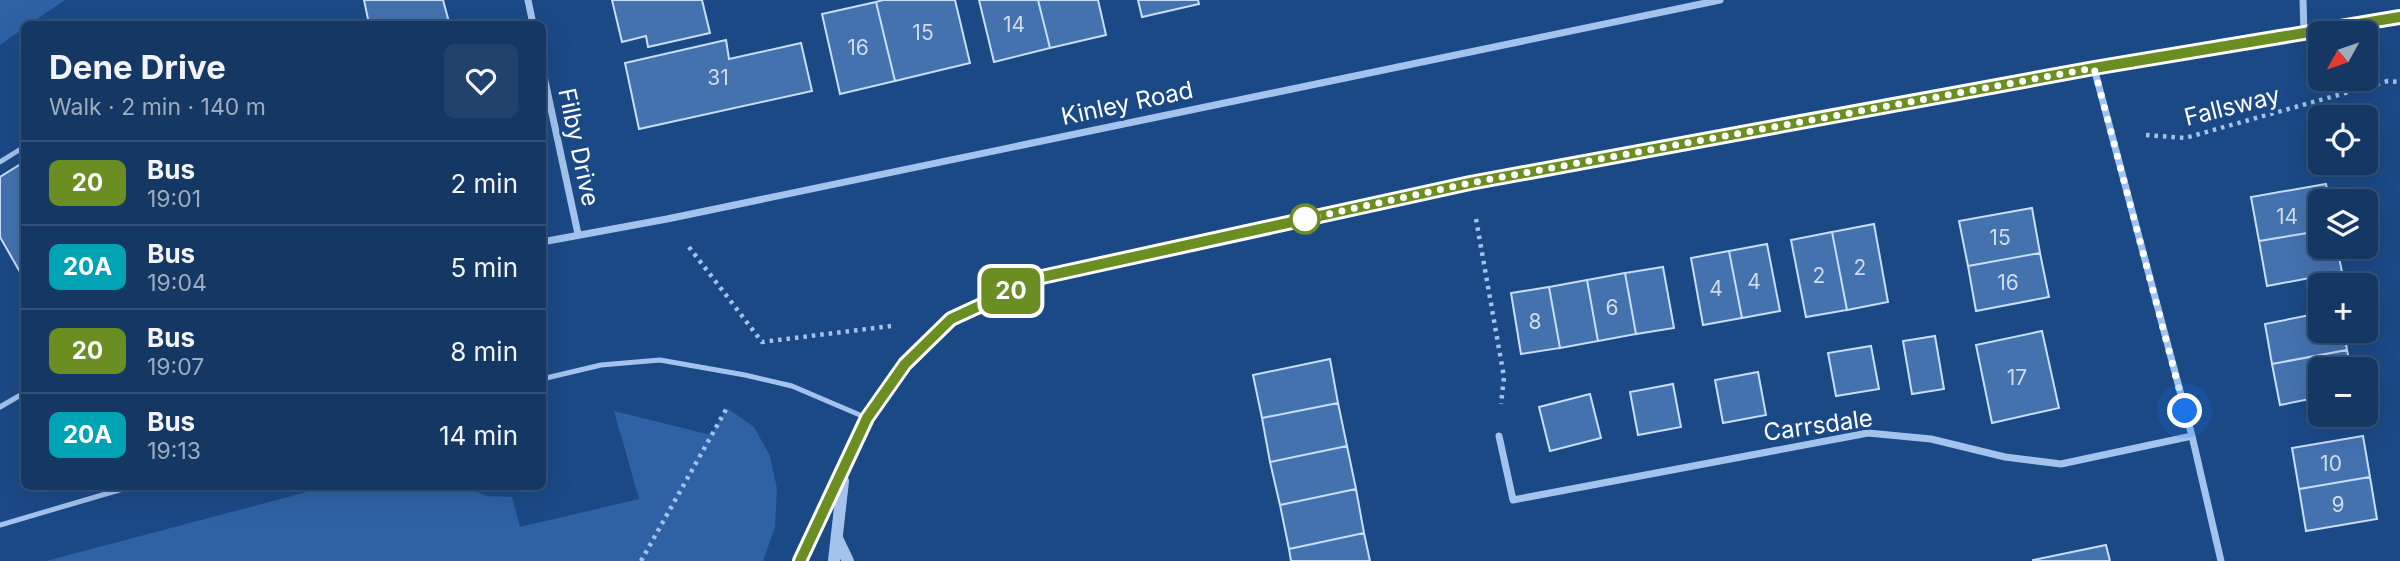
<!DOCTYPE html>
<meta charset="utf-8">
<style>
:root{--surface:#143764;--page:#21426d;--text:#f1f3f6;--muted:#9dacbf;--line:#335178}
body{margin:0;font-family:Inter,sans-serif;background:var(--page);color:var(--text);height:100vh;display:flex;flex-direction:column;font-size:26px;white-space:nowrap}
*{box-sizing:border-box;margin:0}
p{font-size:23px;color:var(--muted)}
.icon{flex:none;width:38px;height:38px;fill:none;stroke:currentColor;stroke-width:2;stroke-linecap:round;stroke-linejoin:round}
.map{position:relative;flex:1;overflow:hidden}
.drawer{position:absolute;left:21px;top:21px;width:525px;height:469px;display:flex;flex-direction:column;background:var(--surface);border-radius:10px;box-shadow:0 7px 28px #0002,0 0 0 2px var(--line)}
.drawer>*{flex:none}
.badge{padding:0 14px;border-radius:10px;font-size:24px;line-height:46px}
.needle{width:46px;rotate:230deg}
.fabs{position:absolute;left:2308px;top:21px;display:grid;gap:14px}
.fabs a{display:grid;place-items:center;width:70px;height:70px;border-radius:10px;background:var(--surface);box-shadow:0 7px 28px #0002,0 0 0 2px var(--line);font-size:35px}
.you{position:absolute;width:35px;height:35px;margin:-18px;border:5px solid #fff;border-radius:50%;background:#1a73e8;box-shadow:0 0 0 10px #1a73e833}
.map>.badge{position:absolute;translate:-50% -50%;box-shadow:0 0 0 4px #fff}
.round{display:grid;place-items:center;flex:none;width:74px;height:74px;border-radius:10px;background:var(--page)}
.overview{display:flex;align-items:center;justify-content:space-between;height:119px;padding:0 28px}
h1{font-size:33px;font-weight:700;line-height:52px}
ul{padding:0;list-style:none}
li{display:flex;align-items:center;gap:21px;height:84px;padding:0 28px;border-top:2px solid var(--line)}
li div{flex:1}
li b{display:block;font-size:26px}
li em{font-style:normal}
li .badge{min-width:77px;font-weight:700;text-align:center}
.map>svg:first-child{display:block}
</style>
<div class="map">
<svg width="2400" height="561" viewBox="0 0 2400 561">
<rect width="100%" height="100%" fill="#1b4986"/>
<path fill="#2e62a4" d="M0,0H65L30,24H24V28L0,45Z
M727,408L754,427L770,456L777,489L775,527L763,561H46L326,487H465L487,496L512,497L520,527L639,499L614,411L711,435Z"/>
<path fill="#4472af" stroke="#c8ddf8" stroke-width="2" d="M364,0H443L449,22L439,24H369Z
M612,0H702L710,33L648,47L646,36L622,42Z
M883,0H955L970,63L895,81L876,2Z
M979,0H1038L1050,48L994,62Z
M1038,0H1098L1106,35L1050,48Z
M1138,0H1198L1199,4L1142,17Z
M876,2L895,81L840,94L822,14Z
M726,40L729,59L801,43L812,91L639,129L625,63Z
M24,162V279L0,237V177Z
M2326,184L2329,201H2320V231L2259,241L2251,197Z
M2032,208L2040,253L1968,266L1959,221Z
M1874,224L1888,302L1847,310L1832,232Z
M2320,231V247H2337L2342,272L2267,286L2259,241Z
M1832,232L1847,310L1806,317L1791,240Z
M1767,244L1780,311L1742,318L1729,251Z
M1729,251L1742,318L1703,325L1691,258Z
M2040,253L2049,297L1976,311L1968,266Z
M1663,267L1674,328L1636,334L1625,273Z
M1625,273L1636,334L1598,341L1587,280Z
M1587,280L1598,341L1560,348L1549,287Z
M1549,287L1560,348L1521,354L1511,293Z
M2320,313V331H2344L2347,350L2272,364L2265,324Z
M2042,331L2059,408L1992,423L1976,345Z
M1935,336L1944,389L1912,394L1903,341Z
M1871,346L1879,389L1836,396L1828,353Z
M2347,350L2351,369H2320V397L2280,405L2272,364Z
M1330,359L1338,403L1262,418L1253,375Z
M1758,372L1766,415L1723,423L1715,380Z
M1673,384L1681,427L1638,435L1630,392Z
M1590,394L1601,438L1550,451L1539,407Z
M1338,403L1347,446L1270,462L1262,418Z
M2363,436L2370,477L2299,489L2292,448Z
M1347,446L1356,489L1280,505L1270,462Z
M2370,477L2377,519L2306,531L2299,489Z
M1356,489L1364,533L1289,549L1280,505Z
M1364,533L1370,561H1291L1289,549Z
M2106,545L2110,561H2033V560Z"/>
<g fill="none" stroke-linecap="round" stroke-linejoin="round">
<path stroke="#a3c3ec" stroke-width="4.5" stroke-dasharray="3.5 5" stroke-linecap="butt" d="M2146,135L2185,138L2388,81L2400,82
M1476,219L1504,377L1501,404
M689,247L762,342L891,326
M641,561L728,406"/>
<path stroke="#a3c3ec" stroke-width="5" d="M0,162L24,147
M542,379L601,365L660,360L745,375L792,386L867,418
M0,407L24,393
M0,525L133,486"/>
<path stroke="#a3c3ec" stroke-width="7" d="M528,0L533,24
M2303,0L2304,33
M542,67L578,234
M2094,68L2192,436L2221,561
M542,242L667,219L1720,0
M1499,436L1513,500L1868,433L1931,439L2005,457L2061,464L2192,436"/>
<path stroke="#a3c3ec" stroke-width="12" d="M837,538L848,561
M800,561L867,418L905,364L951,319L1042,277L1470,183L2094,68L2400,17
M834,561L843,481"/>
</g>
<g fill="none" stroke-linecap="round" stroke-linejoin="round">
<g stroke="#fff" stroke-width="16">
<path id="line" d="M800,561L867,418L905,364L951,319L1042,277L1470,183L2094,68L2400,17"/>
</g>
<use href="#line" stroke="#6b8e23" stroke-width="10"/>
<path stroke="#fff" stroke-width="7" stroke-dasharray="0 12.6" d="M1305,219L1470,183L2094,68L2185,411"/>
</g>
<circle fill="#fff" stroke="#6b8e23" stroke-width="3.5" cx="1305" cy="219" r="14"/>
<g text-anchor="middle" dominant-baseline="central" stroke-width="6" stroke-linejoin="round" paint-order="stroke">
<g font-size="21" fill="#d0dceb">
<text x="1014" y="24">14</text>
<text x="923" y="32">15</text>
<text x="858" y="47">16</text>
<text x="718" y="77">31</text>
<text x="2287" y="216">14</text>
<text x="2000" y="237">15</text>
<text x="1860" y="267">2</text>
<text x="1819" y="275">2</text>
<text x="1754" y="281">4</text>
<text x="2008" y="282">16</text>
<text x="1716" y="288">4</text>
<text x="1612" y="307">6</text>
<text x="1535" y="321">8</text>
<text x="2017" y="377">17</text>
<text x="2331" y="463">10</text>
<text x="2338" y="504">9</text>
</g>
<g font-size="24" fill="#fff" stroke="#1b4986">
<text transform="translate(1127 103) rotate(-12)">Kinley Road</text>
<text transform="translate(2232 106) rotate(-14)">Fallsway</text>
<text transform="translate(579 147) rotate(78)">Filby Drive</text>
<text transform="translate(1818 425) rotate(-8)">Carrsdale</text>
</g>
</g>
</svg>
<div class="fabs">
<a><svg class="needle" viewBox="-14 -14 28 28"><path d="M0-13l5 13h-10z" fill="#e53935"/><path d="M0 13l5-13h-10z" fill="#9dacbf"/></svg></a>
<a><svg class="icon" aria-label="locate" viewBox="0 0 24 24"><circle cx="12" cy="12" r="6"/><path d="M12 2v4M12 18v4M2 12h4M18 12h4"/></svg></a>
<a><svg class="icon" aria-label="layers" viewBox="0 0 24 24"><path d="M12 4l9 5-9 5-9-5zM3 14l9 5 9-5"/></svg></a>
<a>+</a>
<a>−</a>
</div>
<div class="you" style="left:2185px;top:411px"></div>
<b class="badge" style="left:1011px;top:291px;background:#6b8e23;color:#fff">20</b>
<section class="drawer">
<div class="overview"><div><h1>Dene Drive</h1><p>Walk · 2 min · 140 m</p></div><a class="round"><svg class="icon" aria-label="heart" viewBox="0 0 24 24"><path d="M12 20l-8-8c-3-5 5-10 8-4 3-6 11-1 8 4z"/></svg></a></div>
<ul>
<li><span class="badge" style="background:#6b8e23;color:#fff">20</span><div><b>Bus</b><p>19:01</p></div><em>2 min</em></li>
<li><span class="badge" style="background:#00a3b4;color:#fff">20A</span><div><b>Bus</b><p>19:04</p></div><em>5 min</em></li>
<li><span class="badge" style="background:#6b8e23;color:#fff">20</span><div><b>Bus</b><p>19:07</p></div><em>8 min</em></li>
<li><span class="badge" style="background:#00a3b4;color:#fff">20A</span><div><b>Bus</b><p>19:13</p></div><em>14 min</em></li>
</ul>
</section>
</div>
